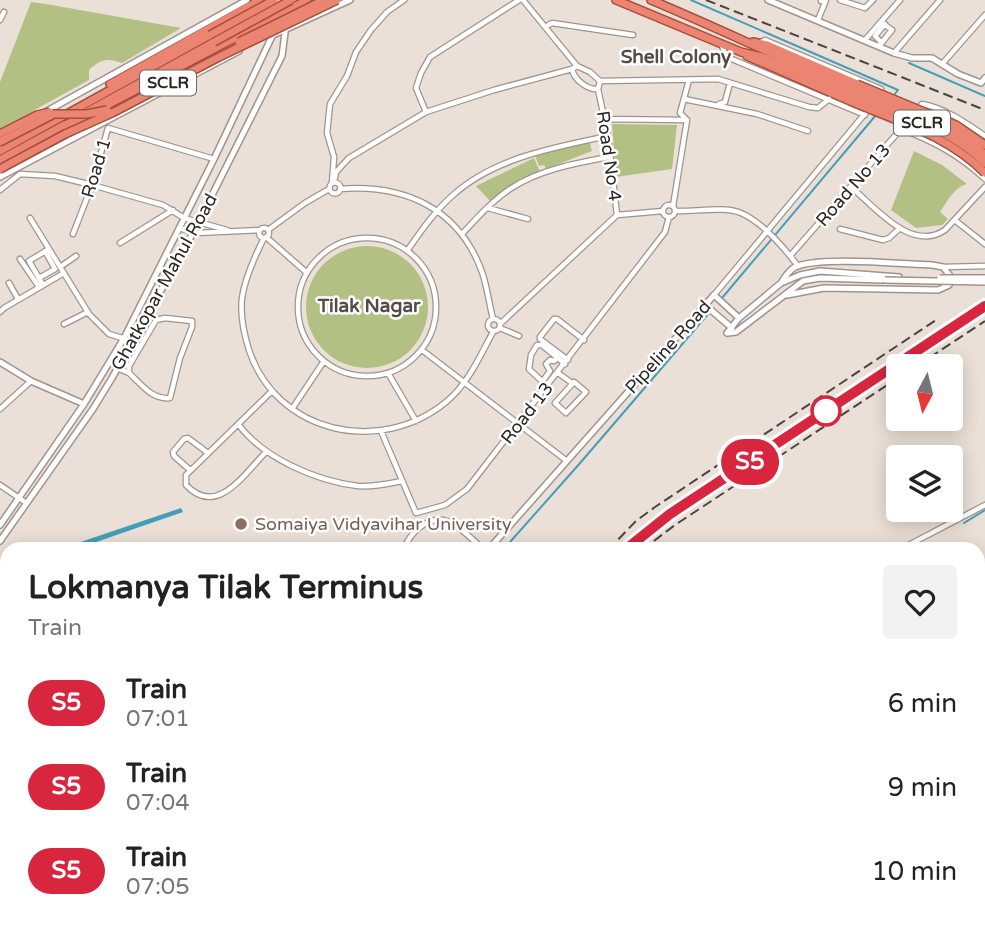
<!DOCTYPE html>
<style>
:root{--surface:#fff;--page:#f2f2f2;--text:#222;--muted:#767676}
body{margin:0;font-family:"Varela Round",sans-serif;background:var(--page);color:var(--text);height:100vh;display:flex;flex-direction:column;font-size:26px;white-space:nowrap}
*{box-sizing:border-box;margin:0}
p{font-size:23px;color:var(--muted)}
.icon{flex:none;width:38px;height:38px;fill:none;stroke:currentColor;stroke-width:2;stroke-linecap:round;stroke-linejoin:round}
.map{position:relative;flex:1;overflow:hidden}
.side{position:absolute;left:0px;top:542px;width:985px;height:387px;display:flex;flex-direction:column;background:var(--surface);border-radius:21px 21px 0 0;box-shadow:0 4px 18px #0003}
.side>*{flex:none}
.badge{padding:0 14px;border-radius:23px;font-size:24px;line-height:46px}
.needle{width:46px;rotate:187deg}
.controls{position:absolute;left:886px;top:354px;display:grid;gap:14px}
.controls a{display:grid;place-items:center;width:77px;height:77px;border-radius:7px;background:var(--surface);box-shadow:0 4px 18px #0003;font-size:35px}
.map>.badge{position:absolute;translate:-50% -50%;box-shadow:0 0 0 4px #fff}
.round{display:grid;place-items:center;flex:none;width:74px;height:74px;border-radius:7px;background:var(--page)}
.summary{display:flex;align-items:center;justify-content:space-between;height:119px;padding:0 28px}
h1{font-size:33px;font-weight:700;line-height:52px}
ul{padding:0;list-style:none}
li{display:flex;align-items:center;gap:21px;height:84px;padding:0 28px}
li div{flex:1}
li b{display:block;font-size:26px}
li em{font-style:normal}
li .badge{min-width:77px;font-weight:700;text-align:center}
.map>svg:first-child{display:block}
</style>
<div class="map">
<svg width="985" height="928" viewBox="0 0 985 928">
<rect width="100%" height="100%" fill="#ebe0d7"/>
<path fill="#b2c084" d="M31,2L46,4L181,28L122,63C107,58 101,59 89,70V80L0,129V82Z
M612,124L677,125L672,169L616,177Z
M589,140L592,151L546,169L544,165L539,166L535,155Z
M914,151L942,165L967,184C954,187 947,202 940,212L948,219L942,225L916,228L891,210Z
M534,158L540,172L490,201L476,186Z
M306 307a61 61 0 1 1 122 0a61 61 0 1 1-122 0Z"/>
<path fill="#449fb6" d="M181,508L183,512L76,549H60Z"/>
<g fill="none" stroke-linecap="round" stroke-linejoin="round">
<path stroke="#449fb6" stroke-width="2" d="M691,0L898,90L894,95
M909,63L985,96
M722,298L876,115
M964,523L985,510
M503,550L581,462L709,313
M333,928L343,922"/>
<g stroke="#9f948d" stroke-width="7">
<path id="minor" d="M523,0L577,66L590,72L600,81L598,89L608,136L617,215
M840,0L865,8L873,0
M821,1V0
M0,20L4,12
M818,20L826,0
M545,27L552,23L633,35
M865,40L900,0
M759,43L765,40L881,89L879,93
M882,43L875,36L885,24
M721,44L727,57L865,115
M879,46L892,30L881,22
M894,53L940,0
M943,63L985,15
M572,69C574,80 588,90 598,89
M600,81L718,79L809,107L818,108L829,99
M684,99L757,114L808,131
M719,104L725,102L730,83
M917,110L922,104C945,108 966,123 985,136
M426,112L416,88L421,73L430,57L519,0
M605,119L687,120
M687,120L680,113L689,80
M901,129C935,142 959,155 985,179
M334,182L336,172L349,158L426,112L494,90L572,69L577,66
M329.5 188a5.5 5.5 0 1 1 11 0a5.5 5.5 0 1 1-11 0Z
M332,183L334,157L327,133L330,104L347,76L356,52L371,30L387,12L404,0
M851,187C875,207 911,253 945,230L985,187
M340,189C404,184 459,208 482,272C487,286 489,303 493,319
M0,190L20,174L55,176L92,185L163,205L184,218L227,230
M663 211a6 6 0 1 1 12 0a6 6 0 1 1-12 0Z
M673,206L687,120
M488,208L528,219
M675,211C694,212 724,206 741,213C762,222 785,249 798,266
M617,215L663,211
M30,218L89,314L109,334L132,341
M956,221L985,244
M179,228L196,233L259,230
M259 233a5 5 0 1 1 10 0a5 5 0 1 1-10 0Z
M840,229L883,240L889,238L900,228
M268,230L305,203L329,189
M73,234L92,185L108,128L214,159
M462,234C477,218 492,201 510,189C538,170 576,163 609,157
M266,237L306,272
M264,238C255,256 245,277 242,298C240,315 244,334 249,350C277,434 380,456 446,402C468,384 480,356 493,332
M298 307a69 69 0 1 1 138 0a69 69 0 1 1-138 0Z
M120,243L173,210
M407,251C421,231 434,212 452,196C493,158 555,147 608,136
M790,256L907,122
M20,259L39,287
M60,267L76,256
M943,267L985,266
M39,278L55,269L45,251
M9,283L18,299
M43,285L29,261L49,249
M714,295L868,110
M0,312L4,308L64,273
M488 325a6 6 0 1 1 12 0a6 6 0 1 1-12 0Z
M64,324L88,312
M500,324L617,215
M500,328L519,336
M422,350L567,461
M568,360L540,339V337L554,319H557L584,340
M117,368L129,373V366L156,320L165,318L192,321V327L180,358L170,398C152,400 141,384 129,373
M388,373L416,421
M558,373L572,383
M542,382L550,371L546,364L550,360L554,361L557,358
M574,382L586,392L566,413L555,403Z
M547,386L529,369L531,355L537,345H542L565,364
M0,409L31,381
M292,409L324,361
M238,424C263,458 316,481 358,486C373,487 388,484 402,481
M381,431L416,513L445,505L467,489L665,232L669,217
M266,452C244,474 217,518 186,485V475L272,391
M190,470L174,456L173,452L184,439L188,438L208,453
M0,485L25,502
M404,550C409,533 428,515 447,521C458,524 470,538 479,545L475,550
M899,550L985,505
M0,694L7,697
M0,743L7,700
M16,922L17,928
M182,922L187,928
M228,922L235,928
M286,922L293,928
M140,928L143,922
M188,928L193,922
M386,928L394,922
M450,928L452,922"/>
</g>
<g stroke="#9f948d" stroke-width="8">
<path id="tertiary" d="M768,0L894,53L912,58H932L958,74L981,83L985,78
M273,35L350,0
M47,111L247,0
M0,177L239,51
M781,283C785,277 788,271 795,267C820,256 901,264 932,265L943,267L951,277L949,285L938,290L824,288L787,295
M705,305L732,328
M727,333L739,318L781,283L800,275L820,271L899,277
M728,333L736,332L803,281L820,278L882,280
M0,362L31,381L84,404
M0,525L84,404L124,338L214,159L275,30
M0,541L93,409L112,378L193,233L282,56L286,25
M488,550L714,295L739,318
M0,892H7
M983,928L985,927"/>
</g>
<g stroke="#a44f3e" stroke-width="10">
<path id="trunk" d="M616,0L741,52L762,57L853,95
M651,0C720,29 786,61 855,89
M753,42L767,45L857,84
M747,56L850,101
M110,84L260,0
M100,109L307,0
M83,114L214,42
M61,127L89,114
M0,151L210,35
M0,160L64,125"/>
</g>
<use href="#minor" stroke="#fff" stroke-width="4.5"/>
<use href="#tertiary" stroke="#fff" stroke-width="5"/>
<use href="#trunk" stroke="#eb8470" stroke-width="7"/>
<path stroke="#4a4541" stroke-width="2" stroke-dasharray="10 5" stroke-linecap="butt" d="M706,0L985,110
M917,366L985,321
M608,550L636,521L655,507L939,318
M619,550L654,521L985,300
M642,550L675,525L898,378
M978,681L985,676
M978,696L985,691
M431,928L434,922
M597,928L607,922"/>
<g stroke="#9f948d" stroke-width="8" stroke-linecap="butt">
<path id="tertiary-bridge" d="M940,278H985
M885,280L985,282"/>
</g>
<g stroke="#a44f3e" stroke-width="10" stroke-linecap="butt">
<path id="trunk-bridge" d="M210,35L274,0
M214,42L291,0
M239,42L324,0
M857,84L956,125L985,145
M855,89C898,107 952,122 985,155
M853,95C898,114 950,128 985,163
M850,101C897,121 949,136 985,173
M0,134L37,115L50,112
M0,142L54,114H87L107,110
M0,169L65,134L112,113L219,57L337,0"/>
</g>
<use href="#tertiary-bridge" stroke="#fff" stroke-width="5"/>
<use href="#trunk-bridge" stroke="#eb8470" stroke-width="7"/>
</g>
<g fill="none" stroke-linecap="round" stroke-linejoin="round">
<g stroke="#fff" stroke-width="16">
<path id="line" d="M625,550L670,514L985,306"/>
</g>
<use href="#line" stroke="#d7263d" stroke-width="10"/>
</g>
<circle fill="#fff" stroke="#d7263d" stroke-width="3.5" cx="826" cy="411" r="14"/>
<circle fill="#8d6e63" stroke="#fff" stroke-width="2.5" cx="241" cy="524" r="7"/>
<g text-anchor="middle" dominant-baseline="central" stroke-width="5" stroke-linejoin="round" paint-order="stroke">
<g fill="#fff" stroke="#6a6765" stroke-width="2">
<rect x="140" y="70.5" width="56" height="25" rx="5"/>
<rect x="894" y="110.5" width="56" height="25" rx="5"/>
</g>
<g font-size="16" font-weight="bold" fill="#2a2623">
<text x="168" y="83">SCLR</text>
<text x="922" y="123">SCLR</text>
</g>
<g font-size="18" fill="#2a2623" stroke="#fff">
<text transform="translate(609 156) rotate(82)">Road No 4</text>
<text transform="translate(96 168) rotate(-73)">Road 1</text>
<text transform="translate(853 185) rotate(-49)">Road No 13</text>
<text transform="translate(164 282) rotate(-61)">Ghatkopar Mahul Road</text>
<text transform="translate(668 347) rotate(-48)">Pipeline Road</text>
<text transform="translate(527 413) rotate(-52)">Road 13</text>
</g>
<g font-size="18" fill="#785e54" stroke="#fff" text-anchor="start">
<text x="255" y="524">Somaiya Vidyavihar University</text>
</g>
<g font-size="19" font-weight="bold" fill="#544b44" stroke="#fff">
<text x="676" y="57">Shell Colony</text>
<text x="369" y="306">Tilak Nagar</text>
</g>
</g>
</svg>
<div class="controls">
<a><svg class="needle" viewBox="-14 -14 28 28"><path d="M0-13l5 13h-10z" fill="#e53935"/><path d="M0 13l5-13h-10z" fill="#767676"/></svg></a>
<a><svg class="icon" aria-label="layers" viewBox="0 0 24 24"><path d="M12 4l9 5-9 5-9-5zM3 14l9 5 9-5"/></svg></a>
</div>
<b class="badge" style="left:750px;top:462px;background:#d7263d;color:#fff">S5</b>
<section class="side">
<div class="summary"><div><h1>Lokmanya Tilak Terminus</h1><p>Train</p></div><a class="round"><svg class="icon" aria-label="heart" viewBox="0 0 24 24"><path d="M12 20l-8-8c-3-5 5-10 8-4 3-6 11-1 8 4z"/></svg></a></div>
<ul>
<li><span class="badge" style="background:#d7263d;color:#fff">S5</span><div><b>Train</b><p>07:01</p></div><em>6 min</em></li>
<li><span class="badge" style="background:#d7263d;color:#fff">S5</span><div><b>Train</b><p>07:04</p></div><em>9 min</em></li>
<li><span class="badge" style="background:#d7263d;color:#fff">S5</span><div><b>Train</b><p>07:05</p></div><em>10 min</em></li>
</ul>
</section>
</div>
